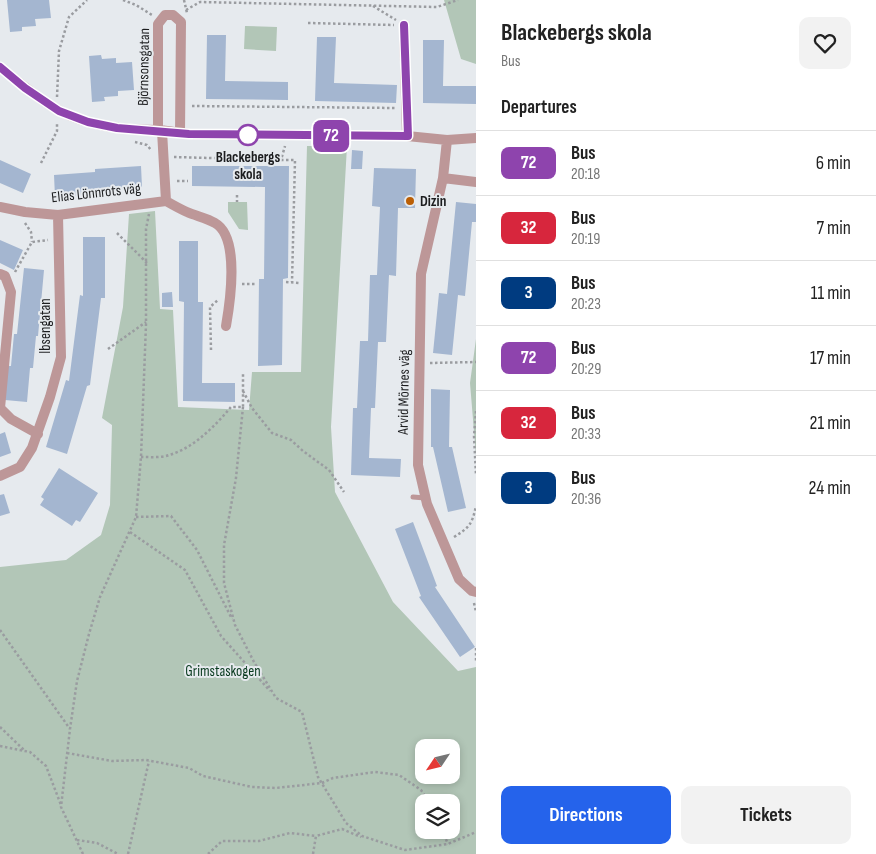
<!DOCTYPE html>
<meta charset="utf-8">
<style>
:root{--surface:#fff;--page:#f2f2f2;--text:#222;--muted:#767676;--line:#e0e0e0;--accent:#2563eb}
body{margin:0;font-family:"Sofia Sans Condensed",sans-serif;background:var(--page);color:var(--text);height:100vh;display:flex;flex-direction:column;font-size:19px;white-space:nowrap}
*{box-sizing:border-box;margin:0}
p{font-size:16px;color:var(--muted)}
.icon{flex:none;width:28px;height:28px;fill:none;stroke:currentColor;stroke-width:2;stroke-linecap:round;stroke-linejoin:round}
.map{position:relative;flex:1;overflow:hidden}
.side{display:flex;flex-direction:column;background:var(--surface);width:400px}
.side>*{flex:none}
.badge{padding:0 10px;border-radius:8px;font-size:18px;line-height:32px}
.needle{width:32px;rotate:235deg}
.fabs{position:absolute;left:415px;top:739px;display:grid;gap:10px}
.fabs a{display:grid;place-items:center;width:45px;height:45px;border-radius:10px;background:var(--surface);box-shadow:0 2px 8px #0003;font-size:25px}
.map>.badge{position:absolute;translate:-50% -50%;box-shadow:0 0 0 2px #fff}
h2{padding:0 25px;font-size:19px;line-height:45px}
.round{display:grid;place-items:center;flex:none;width:52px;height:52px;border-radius:10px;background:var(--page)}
.summary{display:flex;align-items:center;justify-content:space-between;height:85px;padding:0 25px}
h1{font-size:24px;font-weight:700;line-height:38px}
.cta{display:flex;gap:10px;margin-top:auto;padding:10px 25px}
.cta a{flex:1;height:58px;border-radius:10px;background:var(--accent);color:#fff;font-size:20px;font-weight:700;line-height:58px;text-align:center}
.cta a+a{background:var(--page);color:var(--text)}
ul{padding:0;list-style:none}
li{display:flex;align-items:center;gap:15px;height:65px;padding:0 25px;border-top:1px solid var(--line)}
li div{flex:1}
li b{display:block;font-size:19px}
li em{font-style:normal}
li .badge{min-width:55px;font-weight:700;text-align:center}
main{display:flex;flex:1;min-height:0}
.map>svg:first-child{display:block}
</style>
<main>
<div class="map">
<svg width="476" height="854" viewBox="0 0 476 854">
<rect width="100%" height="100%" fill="#e6eaee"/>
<path fill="#b2c6b7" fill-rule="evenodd" d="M444,0H476V64L461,59Z
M245,26L277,27L276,51L244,49Z
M307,146H347L331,427L335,492L393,602L458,671L476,667V854H0V567L66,560L101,535L110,505L112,425L102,418L123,307L129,214L155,211L160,309L173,310L178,407L249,410L252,372H301ZM424,748H451V775H424ZM424,802H451V830H424Z
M228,202H247L248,230L239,229L228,212Z
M476,339V456L470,383Z"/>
<path fill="#a4b6d0" d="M7,0H49L51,18L35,19L36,26L22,27V31L10,32Z
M207,35H226L225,81L288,82V100L206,99Z
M317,37H336L334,83L397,85L396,103L315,101Z
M423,40H444L443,86H476V104L423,103Z
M101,55L102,59L116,58V63L132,62L134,90L118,91V96L104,97L105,101L92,102L89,56Z
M352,150L363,151L362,169H351Z
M0,160L31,174L23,193L0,183Z
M141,166L142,187L96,190V194L55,197L54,175L95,172V169Z
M192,166H289L288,278L283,279L282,365L258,366L259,279H264L265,187L192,186Z
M374,168L416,169L415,208H398L396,276L389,275L386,342H378L375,408H371L369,458L401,459L400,477L351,475L353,408H357L360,341H368L370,275H377L380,207L372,206Z
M456,202L476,204V222H472L465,296L458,295L452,355L433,353L439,293L447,294Z
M83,237H105V298H101L90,385L87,386L67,454L46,447L66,380L69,381L80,295L83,296Z
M0,240L23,250L14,270L0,263Z
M179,241H198V302H203L202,383H235V402L183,401L184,302L179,301Z
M24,268L44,270L38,336H36L33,368H30L27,402L5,400L8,366H11L14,334H17Z
M172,292L173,307H162V293Z
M431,389L450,390L449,447H452L466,508L448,512L433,447H431Z
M5,432L11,453L0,457V434Z
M59,468L98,493L80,522L76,520L72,526L40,505L44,499L41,497Z
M4,494L10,513L0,516V495Z
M413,522L437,586L435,587L475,647L460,657L419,597L421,596L395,529Z"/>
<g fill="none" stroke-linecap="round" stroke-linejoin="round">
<path stroke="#9a9ca0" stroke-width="2.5" stroke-dasharray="2.5 2.5" stroke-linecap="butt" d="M123,0L136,5L152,15
M184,0L187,13
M373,6L396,20
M186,10L200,2L437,7L458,0
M308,23L394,25
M57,97L59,51L69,17L87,0
M192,106L396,108
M135,142L147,145L151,150
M174,157L281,160L285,146
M281,160H295L292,282
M41,163L57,131V123
M177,181H188
M237,195V202
M25,223L31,232L32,242
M117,233L147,263
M15,272L32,242L48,240
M286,282L300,283
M242,284H257
M108,349L146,322
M211,350L210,307L218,300
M430,363L476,362
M243,391L252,408L272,433L291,440L303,451L329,470L344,492
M243,407L236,478L224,545V583L235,625L254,662L276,698L302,712L318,777L346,823L362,836L405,850L448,844L476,832
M476,411L474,436L476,475
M141,457C150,457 161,458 169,455C194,448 215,426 231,407H243V374
M136,517L171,516L197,550L232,619
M130,532L185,570L221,636L270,691
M454,537C470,527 472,524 476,506
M474,603L476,612
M0,630L70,729
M476,648V663
M0,727L24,750
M0,746L30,752L46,766L61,805
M67,753L112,761L146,760L189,768L203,776L252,787L276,788L322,783L333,778L375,772L399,775L421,790L429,802
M442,830L448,844
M77,840L97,843L118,854
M83,854L61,807L70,729L77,681L89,634L100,597L136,517L141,457L146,324V229L149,214
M128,854L149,761
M208,854L222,841H259L290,833L316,836
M313,854L316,836L342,829L361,837"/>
<path stroke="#bd9798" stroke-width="5" d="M413,497L425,498"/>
<path stroke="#bd9798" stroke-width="10" d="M404,25L407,136
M0,67C18,82 37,98 58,110C89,127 125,130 159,130C169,131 179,133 189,134L407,136L447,140L476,138
M158,130V24L165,15H173L181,22L180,133
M162,131L166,201C173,205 180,209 187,212C196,216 207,218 215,223C240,237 230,303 226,326
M447,140L443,178L421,274L418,465L427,504L459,579L472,591L476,592
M443,178L476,182
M0,207L25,212L58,215L166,201
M0,274L5,276L11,292L0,408L11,419L38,434
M0,476L20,467L32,448L50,397L61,357L58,215"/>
</g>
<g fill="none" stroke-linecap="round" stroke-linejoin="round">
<g stroke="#fff" stroke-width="11">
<path id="line" d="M0,67L25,88L59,111L88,122L117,128L189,134L408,136L404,25"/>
</g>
<use href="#line" stroke="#8e44ad" stroke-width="8"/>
</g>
<circle fill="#fff" stroke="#8e44ad" stroke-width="2.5" cx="248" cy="135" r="10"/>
<circle fill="#bb5f05" stroke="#e6eaee" stroke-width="2" cx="410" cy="201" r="5"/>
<g text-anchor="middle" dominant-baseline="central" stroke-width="4" stroke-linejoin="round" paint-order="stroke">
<g font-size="15" fill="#1c1d1f" stroke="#e6eaee">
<text transform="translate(144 67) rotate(-89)">Björnsonsgatan</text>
<text transform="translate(96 193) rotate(-6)">Elias Lönnrots väg</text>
<text transform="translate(45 326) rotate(-90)">Ibsengatan</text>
<text transform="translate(404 392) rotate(-89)">Arvid Mörnes väg</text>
</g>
<g font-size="15" font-weight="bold" fill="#1c1d1f" stroke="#e6eaee">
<text x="248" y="157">Blackebergs<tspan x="248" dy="17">skola</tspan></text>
</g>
<g font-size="15" font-weight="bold" fill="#1c1d1f" stroke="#e6eaee" text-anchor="start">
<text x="420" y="201">Dizin</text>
</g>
<g font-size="15" fill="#083a1e" stroke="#e6eaee">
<text x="223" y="671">Grimstaskogen</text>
</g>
</g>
</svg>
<div class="fabs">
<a><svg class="needle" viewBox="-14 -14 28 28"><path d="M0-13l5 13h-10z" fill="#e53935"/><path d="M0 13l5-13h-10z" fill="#767676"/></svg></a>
<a><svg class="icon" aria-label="layers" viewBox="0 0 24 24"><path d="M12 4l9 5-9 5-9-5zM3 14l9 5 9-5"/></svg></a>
</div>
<b class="badge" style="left:331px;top:136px;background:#8e44ad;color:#fff">72</b>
</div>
<section class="side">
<div class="summary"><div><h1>Blackebergs skola</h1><p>Bus</p></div><a class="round"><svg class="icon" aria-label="heart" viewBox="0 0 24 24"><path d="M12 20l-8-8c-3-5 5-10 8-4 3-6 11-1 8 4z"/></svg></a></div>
<h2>Departures</h2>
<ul>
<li><span class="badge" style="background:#8e44ad;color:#fff">72</span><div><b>Bus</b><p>20:18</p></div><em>6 min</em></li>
<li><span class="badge" style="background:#d7263d;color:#fff">32</span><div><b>Bus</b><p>20:19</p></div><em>7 min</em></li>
<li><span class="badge" style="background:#003b80;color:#fff">3</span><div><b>Bus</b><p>20:23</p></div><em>11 min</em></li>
<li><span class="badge" style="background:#8e44ad;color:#fff">72</span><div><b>Bus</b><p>20:29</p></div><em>17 min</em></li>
<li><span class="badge" style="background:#d7263d;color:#fff">32</span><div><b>Bus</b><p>20:33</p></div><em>21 min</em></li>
<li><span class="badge" style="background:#003b80;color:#fff">3</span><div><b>Bus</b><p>20:36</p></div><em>24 min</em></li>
</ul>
<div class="cta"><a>Directions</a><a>Tickets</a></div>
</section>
</main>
